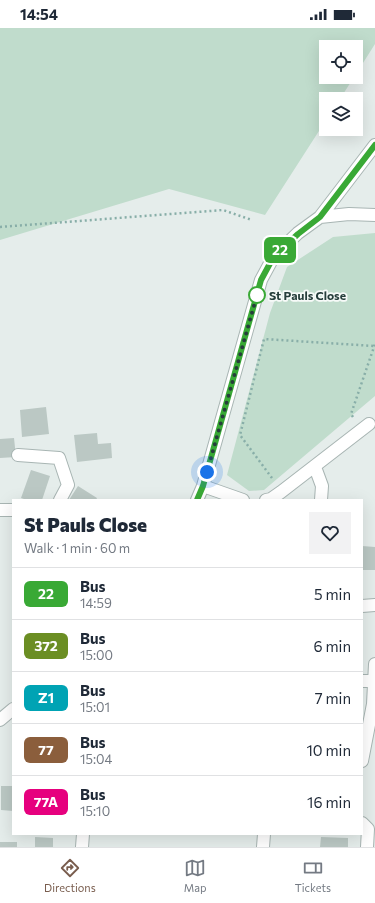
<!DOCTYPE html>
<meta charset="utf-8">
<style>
:root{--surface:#fff;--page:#f2f2f3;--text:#1f2937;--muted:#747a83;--line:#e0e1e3;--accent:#795d4e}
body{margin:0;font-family:Commissioner,sans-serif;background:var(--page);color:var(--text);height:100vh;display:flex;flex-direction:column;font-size:15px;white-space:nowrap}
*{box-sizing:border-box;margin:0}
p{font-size:13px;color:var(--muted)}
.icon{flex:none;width:22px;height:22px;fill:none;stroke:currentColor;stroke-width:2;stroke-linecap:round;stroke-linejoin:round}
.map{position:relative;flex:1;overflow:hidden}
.side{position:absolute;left:12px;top:471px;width:351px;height:336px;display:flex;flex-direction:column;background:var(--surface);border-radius:0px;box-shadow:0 4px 16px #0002}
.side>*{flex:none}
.badge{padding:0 8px;border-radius:6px;font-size:14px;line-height:26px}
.fabs{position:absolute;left:319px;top:12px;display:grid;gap:8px}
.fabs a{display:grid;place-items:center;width:44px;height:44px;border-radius:0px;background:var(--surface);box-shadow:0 4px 16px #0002;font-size:20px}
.you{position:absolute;width:20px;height:20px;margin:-10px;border:3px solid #fff;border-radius:50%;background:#1a73e8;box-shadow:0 0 0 6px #1a73e833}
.map>.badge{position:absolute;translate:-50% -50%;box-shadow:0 0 0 2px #fff}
.round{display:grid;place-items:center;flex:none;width:42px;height:42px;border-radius:0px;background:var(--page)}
.headline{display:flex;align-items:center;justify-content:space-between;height:68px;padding:0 12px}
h1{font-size:19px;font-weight:800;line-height:30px}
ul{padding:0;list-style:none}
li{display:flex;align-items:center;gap:12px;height:52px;padding:0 12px;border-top:1px solid var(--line)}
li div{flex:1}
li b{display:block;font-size:15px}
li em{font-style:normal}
li .badge{min-width:44px;font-weight:700;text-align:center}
.status{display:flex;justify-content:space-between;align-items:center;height:28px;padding:0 20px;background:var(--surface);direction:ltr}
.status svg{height:11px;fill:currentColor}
.menu{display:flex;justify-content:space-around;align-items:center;height:56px;border-top:1px solid var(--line);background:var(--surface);font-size:11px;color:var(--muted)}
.menu a{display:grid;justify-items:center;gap:2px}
.menu .selected{color:var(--accent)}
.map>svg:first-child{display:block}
</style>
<div class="status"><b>14:54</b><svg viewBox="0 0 49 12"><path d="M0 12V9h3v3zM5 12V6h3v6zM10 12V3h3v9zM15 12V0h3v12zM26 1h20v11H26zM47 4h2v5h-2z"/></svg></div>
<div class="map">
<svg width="375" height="819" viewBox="0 0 375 819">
<rect width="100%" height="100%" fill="#e5edeb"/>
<path fill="#c0dccc" d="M0,0H375V16L356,46V19H326V49H354L340,71H326V92L265,187L169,161L0,212Z
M375,205V368L264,462L249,463L227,447L270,285L287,239L333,209Z"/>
<path fill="#bbc8c4" d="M46,379L49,406L22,409L20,382Z
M97,405L98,416L111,415L112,430L77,434L74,407Z
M14,410L16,429L0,430V411Z
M31,442L50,448L42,472H27L21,470Z
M78,458L97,470L96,472H69Z
M362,518L375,519V542H362Z
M1,758H13V783L1,782Z
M35,809L53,810V819H35Z
M321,809L348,810V819H320Z
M0,814H17V819H0Z"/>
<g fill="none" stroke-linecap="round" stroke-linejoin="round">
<g stroke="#a8b5b3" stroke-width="14">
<path id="minor" d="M320,189L349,186L375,187
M18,427L59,430L68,457L60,472
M315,439L322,458L321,472
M203,458L243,472
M197,472L203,458L261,252L274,228L298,205L320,189L375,117
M266,472L271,471L281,464L369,396
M0,482H13
M362,578L375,577
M362,653H374
M0,692L13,681
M362,733L373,676L375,636
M362,795L368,801L367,819
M82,819L83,806
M263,819L264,806"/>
</g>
<path stroke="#88aea8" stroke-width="2.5" stroke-dasharray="2 3" stroke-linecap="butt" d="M0,199L223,182L252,192
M353,389L351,386L375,316
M272,450L240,407L264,311L374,318"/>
<use href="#minor" stroke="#fff" stroke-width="12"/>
</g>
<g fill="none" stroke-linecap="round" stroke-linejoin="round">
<g stroke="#fff" stroke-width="9">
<path id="line" d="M197,472L203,458L261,252L274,228L298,206L320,189L375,117"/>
</g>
<use href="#line" stroke="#39a935" stroke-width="6"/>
<path stroke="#263e3b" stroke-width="4" stroke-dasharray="0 7.2" d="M207,444L257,267"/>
</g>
<circle fill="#fff" stroke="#39a935" stroke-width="2" cx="257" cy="267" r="8"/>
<g text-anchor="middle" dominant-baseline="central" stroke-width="3.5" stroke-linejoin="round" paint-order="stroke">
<g font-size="12" font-weight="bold" fill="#263e3b" stroke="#f6faf8" text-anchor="start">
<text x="269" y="267">St Pauls Close</text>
</g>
</g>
</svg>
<div class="fabs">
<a><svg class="icon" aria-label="locate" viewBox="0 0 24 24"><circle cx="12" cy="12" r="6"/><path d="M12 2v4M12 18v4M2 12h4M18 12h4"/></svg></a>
<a><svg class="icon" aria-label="layers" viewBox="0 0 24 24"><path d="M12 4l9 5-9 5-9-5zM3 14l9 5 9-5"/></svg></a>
</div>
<div class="you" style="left:207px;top:444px"></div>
<b class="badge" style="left:280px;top:222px;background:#39a935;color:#fff">22</b>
<section class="side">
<div class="headline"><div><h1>St Pauls Close</h1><p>Walk · 1 min · 60 m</p></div><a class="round"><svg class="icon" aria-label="heart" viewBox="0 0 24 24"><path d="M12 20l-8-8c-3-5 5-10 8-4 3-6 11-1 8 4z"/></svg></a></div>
<ul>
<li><span class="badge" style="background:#39a935;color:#fff">22</span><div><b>Bus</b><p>14:59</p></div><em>5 min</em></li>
<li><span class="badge" style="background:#6b8e23;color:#fff">372</span><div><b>Bus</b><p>15:00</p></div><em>6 min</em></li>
<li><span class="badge" style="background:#00a3b4;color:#fff">Z1</span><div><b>Bus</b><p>15:01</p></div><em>7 min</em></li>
<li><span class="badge" style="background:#8b5e3c;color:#fff">77</span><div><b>Bus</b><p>15:04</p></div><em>10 min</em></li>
<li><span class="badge" style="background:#e6007e;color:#fff">77A</span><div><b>Bus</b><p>15:10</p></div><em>16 min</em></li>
</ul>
</section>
</div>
<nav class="menu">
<a class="selected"><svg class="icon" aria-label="directions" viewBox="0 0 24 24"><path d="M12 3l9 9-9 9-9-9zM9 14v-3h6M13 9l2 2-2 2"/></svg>Directions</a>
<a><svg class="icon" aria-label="map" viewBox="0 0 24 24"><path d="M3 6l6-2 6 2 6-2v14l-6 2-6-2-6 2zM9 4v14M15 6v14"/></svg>Map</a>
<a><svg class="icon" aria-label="tickets" viewBox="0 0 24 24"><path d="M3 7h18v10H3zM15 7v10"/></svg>Tickets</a>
</nav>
